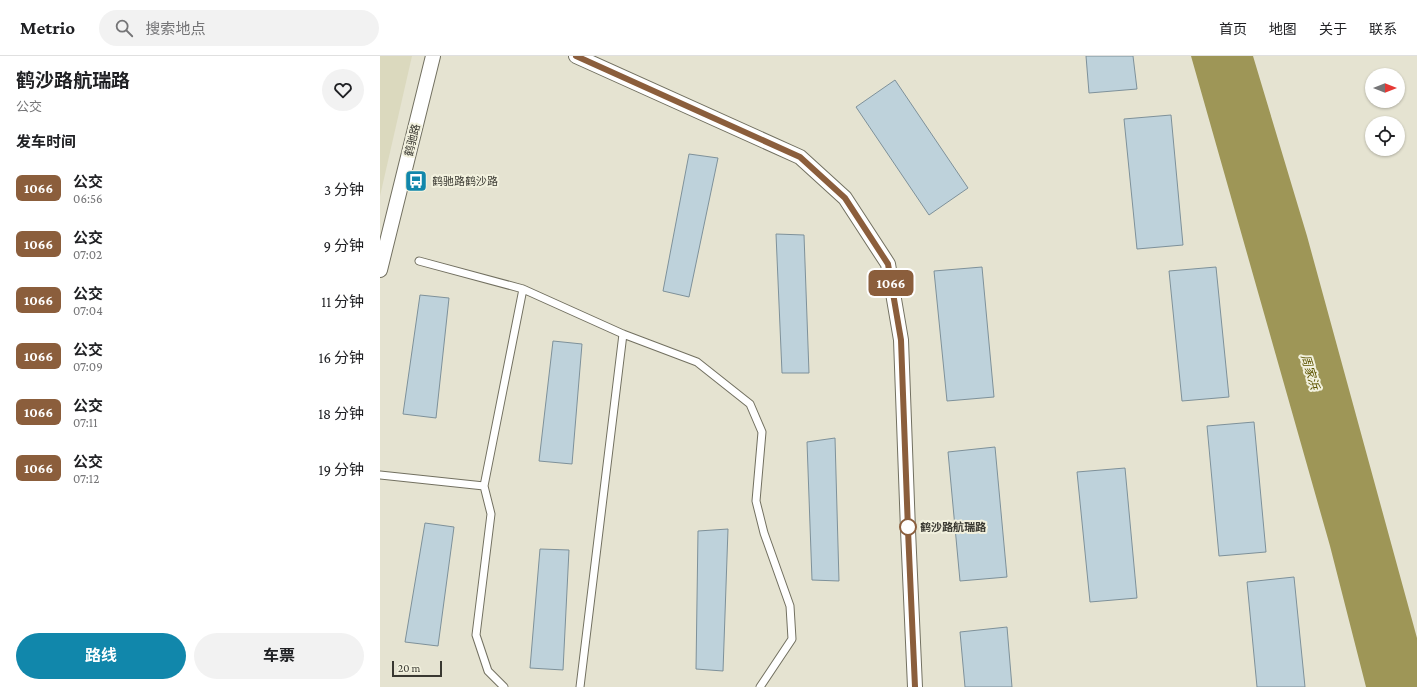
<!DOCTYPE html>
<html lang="zh">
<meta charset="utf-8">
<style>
:root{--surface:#fff;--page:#f2f2f2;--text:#202124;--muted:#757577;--line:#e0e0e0;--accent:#1187ab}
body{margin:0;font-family:"Crimson Pro","Noto Sans SC",serif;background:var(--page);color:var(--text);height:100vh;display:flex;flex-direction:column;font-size:15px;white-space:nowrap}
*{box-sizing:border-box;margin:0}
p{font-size:13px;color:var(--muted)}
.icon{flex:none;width:22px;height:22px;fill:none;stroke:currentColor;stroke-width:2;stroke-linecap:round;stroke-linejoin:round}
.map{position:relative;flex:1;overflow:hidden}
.side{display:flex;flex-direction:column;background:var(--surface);width:380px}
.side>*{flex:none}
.badge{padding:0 8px;border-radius:6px;font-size:14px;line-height:26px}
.needle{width:26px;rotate:90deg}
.buttons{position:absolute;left:985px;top:12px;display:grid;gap:8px}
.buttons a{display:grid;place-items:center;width:40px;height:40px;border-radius:50%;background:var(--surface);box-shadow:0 1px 3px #0004;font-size:20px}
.scale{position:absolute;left:12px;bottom:10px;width:50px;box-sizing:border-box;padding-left:4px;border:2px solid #393831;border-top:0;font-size:11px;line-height:14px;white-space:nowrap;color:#393831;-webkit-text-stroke:3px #f2f1de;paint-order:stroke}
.map>.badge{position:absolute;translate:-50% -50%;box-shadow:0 0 0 2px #fff}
h2{padding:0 16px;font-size:15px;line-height:36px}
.round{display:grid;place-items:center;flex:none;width:42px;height:42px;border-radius:21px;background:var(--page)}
.overview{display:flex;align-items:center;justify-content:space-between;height:68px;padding:0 16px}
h1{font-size:19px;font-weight:700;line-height:30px}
.action{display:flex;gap:8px;margin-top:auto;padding:8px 16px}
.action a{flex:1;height:46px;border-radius:24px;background:var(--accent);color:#fff;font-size:16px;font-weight:700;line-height:46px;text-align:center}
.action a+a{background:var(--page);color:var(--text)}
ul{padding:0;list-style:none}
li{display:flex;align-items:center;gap:12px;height:56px;padding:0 16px}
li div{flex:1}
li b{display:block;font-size:15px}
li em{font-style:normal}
li .badge{min-width:44px;font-weight:700;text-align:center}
header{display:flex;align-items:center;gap:24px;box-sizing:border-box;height:56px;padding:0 20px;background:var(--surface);border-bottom:1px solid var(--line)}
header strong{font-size:19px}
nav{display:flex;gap:22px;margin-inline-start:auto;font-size:14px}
.search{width:280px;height:36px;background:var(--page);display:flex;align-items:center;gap:10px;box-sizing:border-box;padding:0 14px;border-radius:22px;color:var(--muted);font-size:15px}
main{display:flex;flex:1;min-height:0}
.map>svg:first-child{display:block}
</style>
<header>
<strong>Metrio</strong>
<div class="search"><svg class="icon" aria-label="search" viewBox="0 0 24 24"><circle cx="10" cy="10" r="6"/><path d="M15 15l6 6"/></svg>搜索地点</div>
<nav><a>首页</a><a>地图</a><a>关于</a><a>联系</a></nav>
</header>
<main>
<section class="side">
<div class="overview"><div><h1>鹤沙路航瑞路</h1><p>公交</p></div><a class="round"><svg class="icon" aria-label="heart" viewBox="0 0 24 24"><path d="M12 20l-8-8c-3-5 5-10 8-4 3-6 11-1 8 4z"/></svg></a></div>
<h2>发车时间</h2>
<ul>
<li><span class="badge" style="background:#8b5e3c;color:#fff">1066</span><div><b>公交</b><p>06:56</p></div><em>3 分钟</em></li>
<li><span class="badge" style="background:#8b5e3c;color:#fff">1066</span><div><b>公交</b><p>07:02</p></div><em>9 分钟</em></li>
<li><span class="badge" style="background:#8b5e3c;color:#fff">1066</span><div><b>公交</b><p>07:04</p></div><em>11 分钟</em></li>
<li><span class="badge" style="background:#8b5e3c;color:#fff">1066</span><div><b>公交</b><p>07:09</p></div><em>16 分钟</em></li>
<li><span class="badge" style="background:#8b5e3c;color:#fff">1066</span><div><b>公交</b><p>07:11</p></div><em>18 分钟</em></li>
<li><span class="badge" style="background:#8b5e3c;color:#fff">1066</span><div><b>公交</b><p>07:12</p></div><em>19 分钟</em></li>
</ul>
<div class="action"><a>路线</a><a>车票</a></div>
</section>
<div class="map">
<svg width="1037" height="631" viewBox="0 0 1037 631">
<rect width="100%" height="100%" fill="#e5e3d1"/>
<path fill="#dbd9be" d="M0,0H32L0,140Z"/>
<path fill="#9e9657" d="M811,0H873L927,180L1037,582V631H986L950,490Z"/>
<path fill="#bed2db" stroke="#7e919a" d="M706,0H753L757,33L709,37Z
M515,24L588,132L549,159L476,51Z
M791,59L803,189L757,193L744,63Z
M309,98L338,102L309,241L283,235Z
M396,178L424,179L429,317H402Z
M602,211L614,341L567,345L554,215Z
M836,211L849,341L802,345L789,215Z
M40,239L69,242L56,362L23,358Z
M173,285L202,288L192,408L159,405Z
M874,366L886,496L839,500L827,370Z
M455,382L459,525L432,524L427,386Z
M615,391L627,521L580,525L568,396Z
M745,412L757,542L710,546L697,416Z
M45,467L74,471L58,590L25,586Z
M348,473L343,615L316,613L318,475Z
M160,493L189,494L183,614L150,612Z
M914,521L925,631H877L867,526Z
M627,571L632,631H585L580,576Z"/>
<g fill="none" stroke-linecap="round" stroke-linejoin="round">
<g stroke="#727060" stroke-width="9">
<path id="lane" d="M39,205L143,233
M0,419L104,430
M124,631L108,615L96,579L111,458L104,430L143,233L243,278L317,306L370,348L382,376L376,445L384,477L410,550L412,583L380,631
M200,631L243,278"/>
</g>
<g stroke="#727060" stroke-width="16">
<path id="street" d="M196,0L420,101L465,142L508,208L521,284L528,474L535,631
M0,214L53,0"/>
</g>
<use href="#lane" stroke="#fff" stroke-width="7"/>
<use href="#street" stroke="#fff" stroke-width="14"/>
</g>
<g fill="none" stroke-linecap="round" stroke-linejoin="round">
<g stroke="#fff" stroke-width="9">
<path id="line" d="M196,0L420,101L465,142L508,208L521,284L528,474L535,631"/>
</g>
<use href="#line" stroke="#8b5e3c" stroke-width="6"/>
</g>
<defs>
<g id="bus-square" transform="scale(1.15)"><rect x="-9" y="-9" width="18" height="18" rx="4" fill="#1187ab" stroke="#f2f1de"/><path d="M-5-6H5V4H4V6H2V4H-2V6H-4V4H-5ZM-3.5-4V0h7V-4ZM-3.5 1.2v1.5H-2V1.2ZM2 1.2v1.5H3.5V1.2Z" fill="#fff"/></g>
</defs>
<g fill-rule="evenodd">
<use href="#bus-square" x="36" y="125"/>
</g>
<circle fill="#fff" stroke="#8b5e3c" stroke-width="2" cx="528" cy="471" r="8"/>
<g text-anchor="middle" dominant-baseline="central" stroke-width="4" stroke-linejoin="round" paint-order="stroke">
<g font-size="11" fill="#393831" stroke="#f2f1de">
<text transform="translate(32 84) rotate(-76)">鹤驰路</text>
</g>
<g font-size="11" fill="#393831" stroke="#f2f1de" text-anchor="start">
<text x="52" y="125">鹤驰路鹤沙路</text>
</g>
<g font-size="11" font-weight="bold" fill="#393831" stroke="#f2f1de" text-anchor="start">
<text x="540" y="471">鹤沙路航瑞路</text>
</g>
<g font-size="12" font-style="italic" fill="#5e5502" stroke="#f2f1de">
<text transform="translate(930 316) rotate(73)">周家浜</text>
</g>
</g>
</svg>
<div class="buttons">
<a><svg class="needle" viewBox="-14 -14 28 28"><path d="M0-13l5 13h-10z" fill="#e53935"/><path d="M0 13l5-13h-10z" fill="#757577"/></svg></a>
<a><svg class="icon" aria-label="locate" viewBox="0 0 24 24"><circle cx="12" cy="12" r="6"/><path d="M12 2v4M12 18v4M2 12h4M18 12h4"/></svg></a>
</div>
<div class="scale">20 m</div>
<b class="badge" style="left:511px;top:227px;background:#8b5e3c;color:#fff">1066</b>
</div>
</main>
